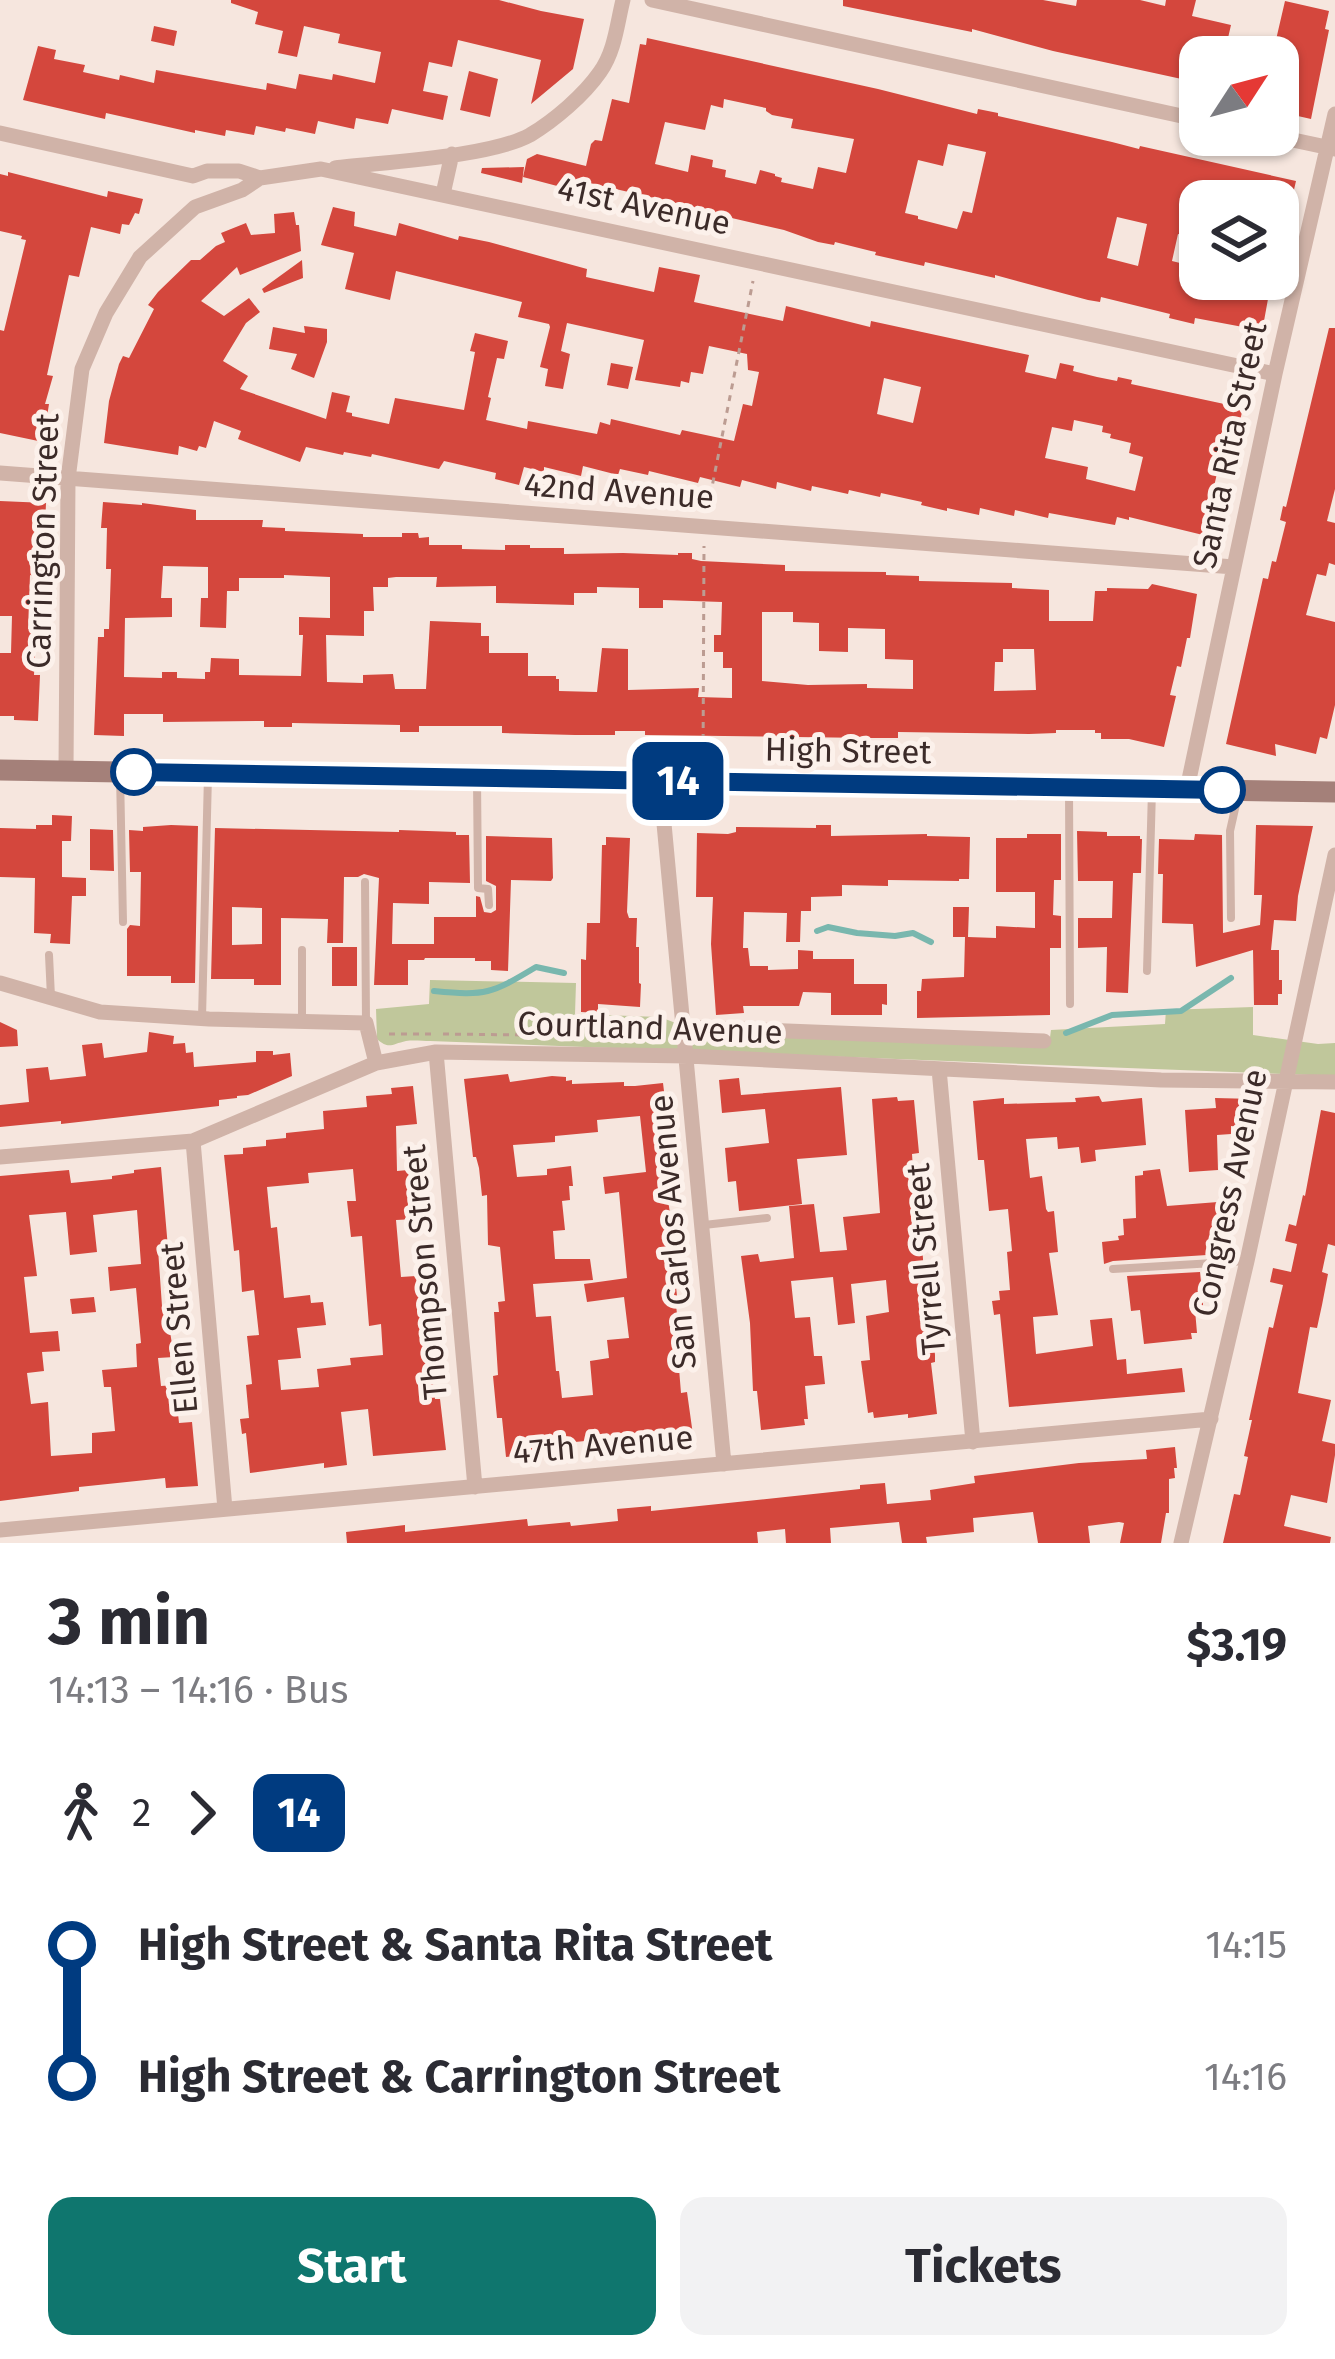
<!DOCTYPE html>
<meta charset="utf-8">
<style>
:root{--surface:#fff;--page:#f2f2f3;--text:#2b2b33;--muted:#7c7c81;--accent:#0f766e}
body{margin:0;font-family:"Fira Sans",sans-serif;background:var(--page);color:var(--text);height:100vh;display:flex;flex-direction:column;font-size:45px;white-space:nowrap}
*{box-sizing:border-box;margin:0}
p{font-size:39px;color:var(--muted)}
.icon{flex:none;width:66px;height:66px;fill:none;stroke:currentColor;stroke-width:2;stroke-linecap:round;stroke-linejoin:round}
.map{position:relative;height:1543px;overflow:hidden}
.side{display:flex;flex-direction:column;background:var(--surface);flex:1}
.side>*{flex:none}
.badge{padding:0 24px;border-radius:18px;font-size:42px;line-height:78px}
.needle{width:78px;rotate:54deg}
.tools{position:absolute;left:1179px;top:36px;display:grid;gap:24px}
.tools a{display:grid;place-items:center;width:120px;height:120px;border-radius:24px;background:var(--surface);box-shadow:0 3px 9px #0004;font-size:60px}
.map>.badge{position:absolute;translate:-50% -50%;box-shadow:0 0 0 6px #fff}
.legs{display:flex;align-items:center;gap:18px;height:132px;padding:0 48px;font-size:39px}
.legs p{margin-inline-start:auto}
.head{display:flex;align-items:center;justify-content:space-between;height:204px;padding:0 48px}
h1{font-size:66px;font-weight:700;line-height:90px}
.primary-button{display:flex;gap:24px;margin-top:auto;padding:24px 48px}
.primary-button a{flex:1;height:138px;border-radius:24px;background:var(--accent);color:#fff;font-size:48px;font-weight:700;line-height:138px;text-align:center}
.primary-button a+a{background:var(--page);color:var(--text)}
ul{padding:0 48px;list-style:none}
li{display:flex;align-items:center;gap:42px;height:132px;font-size:45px}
li i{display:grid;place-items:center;width:18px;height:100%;margin:0 15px;background:currentColor}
li i::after{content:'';width:30px;height:30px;margin:-15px;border:9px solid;border-radius:50%;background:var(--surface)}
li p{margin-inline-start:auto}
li:first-child i{background:linear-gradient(#0000 50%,currentColor 0)}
li:last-child i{background:linear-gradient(currentColor 50%,#0000 0)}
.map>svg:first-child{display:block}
</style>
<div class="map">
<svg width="1335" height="1543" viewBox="0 0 1335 1543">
<rect width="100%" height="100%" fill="#f6e6de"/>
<path fill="#c0c79b" d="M430,980L576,983L575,1014L660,1017L707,1035L1049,1045L1051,1030L1165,1024L1166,1010L1253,1007V1035L1318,1044L1335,1043V1076L430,1041C423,1041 413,1040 406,1041C392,1044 389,1050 377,1039L376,1009L429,1004Z"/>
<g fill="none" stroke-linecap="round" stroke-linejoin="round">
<path stroke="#79b7ae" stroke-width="6" d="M817,931L828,927L857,933L895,936L913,933L931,942
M434,991C486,996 491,994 536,967L564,973
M1066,1033L1112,1015L1181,1011L1231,978"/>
</g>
<path fill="#d4473d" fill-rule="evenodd" d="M231,0H499L541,11L584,19L573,69L531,104L541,60L458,40L452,67L429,62L423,91L448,96L443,120L392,109L388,124L356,118L354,129L318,121L315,134L286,128L285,132L256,126L254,135L226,130L225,136L195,130V133L106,113L105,119L23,100L38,46L56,50L54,59L85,65L83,72L119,80L120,75L154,83L156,70L266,90L267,83L296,89L299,74L332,80L333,74L375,83L381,52L338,43L340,34L304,26L297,57L278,53L283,31L255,24L258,12L231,3Z
M843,0H1043L1076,6L1077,0H1140L1165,6L1166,0H1196L1192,16L1231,25L1228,38L1237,40L1233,57H1200V83L1053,51L972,29V32L843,6Z
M1285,1L1329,11L1325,29L1329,30L1311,119L1289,114L1296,83L1278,79V57H1272Z
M154,26L177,31L174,46L151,41Z
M647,38L878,89L977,114L978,109L998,113V116L1112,142L1139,149L1140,146L1296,181L1284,233L1278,232V201H1200L1195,238L1178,234L1172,261L1200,268V279H1220L1246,285L1247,279H1261L1260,285L1270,288L1264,321H1261L1259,330L1195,318L1194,324L1169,318L1170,314L1101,297L1100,302L1088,300L995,275V278L925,262L924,266L906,262L875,255L876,252L871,251L835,242L834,245L818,242L784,230L680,206V204L577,180L575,186L561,187L523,177L527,159L537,154L586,166L591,144L595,140L602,141L612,99L629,103L640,44L646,45ZM724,99L766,108V111L772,115L793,119L791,128L854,139L846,173L818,167L813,189L781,182L782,178L775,176V174L760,170L756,184L725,177L726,170L712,167L713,160L691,155L688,172L655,164L665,122L705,130L711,105L723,108ZM948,144L986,152L972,213L963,211L957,229L918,219V216L905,213L918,160L943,166ZM1117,217L1147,224L1138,266L1107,258Z
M469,71L498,79L490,117L460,110Z
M524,167L522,183L481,173L482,168Z
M8,172L107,197L108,191L143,199L139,214L135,213L129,225L122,224L120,234L91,227L79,277L69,275L47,375L53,376L45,404H49L43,442L0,433V330L4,331L26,240L21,239L22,236L0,231V174L8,176Z
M333,207L355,212L354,226L396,236L399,223L458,240L459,236L489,242L587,269L586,277L654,292L659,267L700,275L694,302L783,321L786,306L870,327L871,321L1029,355L1025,372L1056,379L1060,363L1074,366L1073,371L1097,377L1117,381L1118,377L1132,380L1131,384L1243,408L1233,450L1223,447L1203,535L1129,517V520L1117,517L1115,525L1049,513L1048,518L1015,510L1014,516L980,508L979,515L947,508V511L921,505L922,502L881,493L880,497L849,490L848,494L812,486L811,491L777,482L776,489L742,480L740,487L700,477L698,483L649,471L648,475L620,469L618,475L583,466L581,476L544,467V472L524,467L519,485L495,479L496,473L444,461L439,469L372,454L371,457L344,452L343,455L306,447L300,462L238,439L241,431L214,421L206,448L199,446L197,451L179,446L178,455L104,443L109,401L119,364L123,356L129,358L154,309L148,305L158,292L191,260H200L216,246L225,242L221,233L246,223L251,235L275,233L274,214L294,212L296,225H299L301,251L240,275L237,267L201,301L224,316L249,298L260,312L246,323L223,361L248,376L240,389L326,419L332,392L350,396L346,412L352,413V416L389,424L395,398L464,410L475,352L470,351L475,333L508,341L504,359L497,358L488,397L491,398L486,420L527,429L528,421L597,434L600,422L610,425L611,419L680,435L682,430L734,441L743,404L752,406L759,372L748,370L747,354L709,346L703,374L691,372L689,383L681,381L680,387L635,380L644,340L567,323L561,351L570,354L563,389L545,386L548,369L540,367L550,327L549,324L518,317L522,302L396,271L390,300L345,289L354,253L321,245ZM884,378L921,387L913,423L877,414ZM1074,420L1103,426L1102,432L1111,434L1110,438L1131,443L1129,453L1143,457L1135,491L1086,479L1088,467L1045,458L1052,427L1072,431Z
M302,260L303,278L264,293L262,289Z
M304,326L327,329V342L314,378L291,369L297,354L269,349L273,327L305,333Z
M1329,328H1335V489L1327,521L1335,523V565L1329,563L1326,576L1317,574L1306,615L1335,622V705L1327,739L1320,737L1316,754L1275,744L1276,756L1226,744L1263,578L1268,579L1272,561L1276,562L1286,522L1280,520L1283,506L1286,507Z
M611,363L633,367L628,389L607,385Z
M0,501L46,503L45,527L39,526V562H34V576L30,575L28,629L36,630L34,675H40L38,721L14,720V716H0V653H11L12,616H0Z
M103,502L142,505V503L196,510V520H263L262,527L285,528V531L363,534V537H402V533H418L419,538L429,537V545H462V549L505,550V545H530V548H564V554L623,553L678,555V553H692V559L701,561L785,565V571L886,572V575L919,576V581L1012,583V588L1049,590V621H1093L1095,591H1107V588L1148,589L1152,584L1197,594L1190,638H1187L1181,667L1177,666L1170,695L1176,696L1164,747L1129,739H1101V733H1095V730H1056V733L1029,734L898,732V738H869L645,735V731H615V735H575L502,733V726H419V732H400V725L292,723V727H264V721L163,722V714H124V736L94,735L98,637H104V629H109L111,569H106L107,528H101ZM163,566L208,567V598H201L200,627L226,628L227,591H239V578H284V575L330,577V618L299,617V635H303L301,676L239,675V659L211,658L210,672H205V679L177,678V672H162V678L124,677L125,618L172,617V598H161ZM396,577H437L436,587L496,586V603L574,605V593H597V587L639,588V608H663V600L722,602L721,635H714V652H723V668H732V698L698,697L699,688L628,690V649L602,648L597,692L559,691V679H556V676H528V653H489V636H481V623L430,621L426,689H395L393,674L363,675V683L327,682L326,635L364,636V611H374L373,587H388V578ZM762,612H793V622L819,623V651L848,652V628L885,629V659L913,660V689L867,688V684L808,685L762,681ZM1003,649H1034L1036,690L994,691L995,662H1003Z
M52,815L72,816L71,841H62V877L86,878V896H72L70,944L50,943L51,934L34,933L35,878L0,877V828L36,829V825H52Z
M171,825L198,826L195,983H171V976H127V929L130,925L140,926L141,872H130L129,830L143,831V827Z
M816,825H831V836L927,834V836L970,837L969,879H959V881L888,880V886L842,885V896L811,897V911H801L800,942H786L787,913L744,912L743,948H748L750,966H768V970L798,969V950L813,951V959H854V984H887V1005L882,1004V1015H831V993L803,992L799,1006H743L744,1013L716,1015L711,944L713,897H696L697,833L728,834L736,832V827L816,828Z
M1256,825L1313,826L1298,896L1296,921L1274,920L1271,950H1279V980H1282V994H1278V1005H1254L1253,950L1196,967L1193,924L1162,923L1163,874H1158L1159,839L1194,840L1195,834L1222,835L1223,933L1260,925L1262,895H1254Z
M215,828L399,832V830L456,832V835H469L470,883L429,882V904L393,903L392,944H434V917H476V896L480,897L484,912L491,913L496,910V886L486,881V836L552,838L553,878L551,881L511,880L508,971L491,970V961H475V958H425L424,960H408V985H374L379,878L364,874L358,877H344L343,943H327L328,919L281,918V985H254V979H211ZM232,907L262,908V944L232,945Z
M90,829L113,830L114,871L90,870Z
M1077,831L1107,832V836H1140V839H1142L1141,873H1133L1128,993L1106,992L1107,947L1078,948V918H1112L1113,881H1078Z
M1027,834H1061V880H1054L1053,915L1061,916V948H1050V1015L917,1018V991H921L922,979L964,977L965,937H953V907H969L968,937L996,938V926L1035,928V892H996V838H1027Z
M606,837L630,838L627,912L629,918H637L636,947H639V983L641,984L640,1007L598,1004V1013L581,1012V959L586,960L587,923H600L602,845H606Z
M332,947H357V986H332Z
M0,1022L17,1030L18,1046L0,1047Z
M149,1032L174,1036L173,1044L185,1043L186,1053L193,1052L194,1067L256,1062V1051H273V1055L290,1053L292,1076L248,1095L237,1096V1098L219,1100V1106L61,1124V1121L0,1127V1105L29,1102L26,1069L48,1067L50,1080L86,1076L82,1045L102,1043L104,1058L147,1052Z
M508,1074L510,1082L552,1076L566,1077V1081L572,1080V1084L624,1082V1086H635L663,1083L671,1149L660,1150L673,1232H670L678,1305H676L679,1332H676L681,1393L687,1392L693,1435L616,1441V1438L534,1446L535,1454L506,1457L502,1418H497L493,1376L498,1375L494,1312H499L498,1302L505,1301L500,1247L488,1245L487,1195L482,1196L479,1168L476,1157H473L464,1079ZM640,1116L646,1172L603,1177L605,1194L619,1192L627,1278L584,1284L587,1302L624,1297L629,1338L607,1340L609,1358L590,1361L593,1395L562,1398L559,1371H556L551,1316L536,1317L533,1284L593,1280L590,1259H555L553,1231L565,1230L562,1201L570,1200L569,1186H573L571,1166L547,1169V1175L517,1177L513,1145L555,1142V1136L598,1132L597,1120Z
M739,1078L741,1095L841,1087L847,1155L797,1159L802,1204L739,1211L736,1181L728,1182L725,1148L769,1143L765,1109L722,1113L719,1080Z
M413,1086L417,1124L396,1126L397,1171L419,1169L421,1192L413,1193L416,1219L396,1220L401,1277L416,1276L418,1297H422L435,1399H440L446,1450L373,1456L368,1409L341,1412L347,1465L324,1468V1463L250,1473L246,1433L242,1434L240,1419L249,1418L246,1385L252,1384L247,1336L259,1335L254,1290L242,1292L239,1250L234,1251L224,1155L243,1154V1148L266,1146V1140L286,1138V1133L324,1129L323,1111L367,1107L366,1096L392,1094L391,1088ZM353,1169L356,1201H347L351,1237L362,1236L369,1326L381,1324L383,1355L350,1358L351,1365L317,1369L319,1387L281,1390L278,1360L301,1358L297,1328L326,1325L323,1302L311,1303L310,1295L284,1298L277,1227L271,1228L267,1187L309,1183L308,1173Z
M1099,1096L1102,1102L1142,1098L1146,1145L1095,1150L1096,1161L1081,1163L1079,1147L1058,1149L1057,1137L1026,1139L1030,1178L1042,1176L1046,1209L1048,1212L1054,1211L1058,1252L1049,1253L1058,1315L1033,1317L1036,1354L1093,1346L1090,1320L1112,1318L1117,1360L1126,1359L1127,1374L1182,1368L1185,1392L1009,1407L1000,1314L994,1315L992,1301L1000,1300L999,1291L1010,1290L1007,1252L1012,1251L1008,1209L989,1211L984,1160H978L973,1101L1004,1098V1104L1076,1102L1075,1098Z
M897,1097L898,1101L914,1100L919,1153L912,1154L915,1200H918L920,1214L926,1304L930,1303L935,1355V1362L931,1363L937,1414L908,1418V1414L874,1418L873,1412L868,1413L861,1361L870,1360L866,1316L889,1312L886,1280L851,1284L855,1323L838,1325L833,1277L791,1281L795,1318L810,1317L814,1356H822L825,1384L805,1386L808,1419H804L805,1425L761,1430L757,1391H753L750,1323L741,1256L758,1254L760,1262L794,1258L789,1206L814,1204L820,1252L847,1250L843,1217L880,1213L872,1099Z
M1215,1098L1255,1099L1251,1128L1231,1126V1134L1217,1135L1218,1170L1189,1172L1185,1110L1216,1108Z
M1321,1110L1335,1113V1246L1328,1244L1322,1272L1328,1274L1322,1305L1317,1328L1310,1327L1298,1393L1331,1400L1322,1441L1335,1444V1455L1327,1503L1291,1495L1284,1526L1331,1537L1330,1543H1223L1234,1494L1240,1495L1248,1457L1244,1456L1252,1420H1249L1269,1327L1273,1328L1283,1285L1270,1282L1273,1268L1291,1272L1297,1244L1285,1241L1289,1224L1296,1226L1303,1195L1305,1196Z
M161,1167L168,1248L158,1249L162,1306H166L174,1357L158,1358L161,1386L175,1385L179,1423L192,1422L198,1486L166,1488L165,1478L79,1487V1491L0,1501V1176L69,1170L71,1183L112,1179V1176L134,1173V1170ZM137,1210L141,1264L108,1267L110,1291L136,1288L141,1343L136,1344L137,1367L102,1370L104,1387H111L115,1431L92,1433V1453L51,1456L48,1402L31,1404L27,1373L44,1371L42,1352L60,1351L58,1331L30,1333L24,1277L37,1276L29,1215L66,1212L70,1255L97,1252L93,1215Z
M1160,1169L1167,1206L1218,1202L1220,1225H1213L1215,1252L1207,1253V1255L1113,1261L1104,1264L1102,1242L1119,1240L1118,1236L1124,1235L1123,1219L1136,1218L1135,1176L1143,1175V1171Z
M1200,1272L1203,1302V1309L1195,1310L1197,1333H1191L1192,1339L1144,1344L1140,1310L1131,1311L1127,1276Z
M94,1297L96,1312L72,1314L70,1299Z
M1175,1447L1177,1468H1174L1175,1478L1169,1479V1513H1166L1161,1543H1120L1124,1523L1119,1522L1088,1526L1090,1543H1038L1033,1512L973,1518L974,1532L926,1537L927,1543H902L899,1522L830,1528L831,1543H786L785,1529L757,1532L758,1543H347L346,1532L380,1528L405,1525V1532L527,1519L528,1526L570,1522L571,1526L618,1521L617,1509L651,1506V1511L728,1503L860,1489V1485L885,1483L887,1504L931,1500L930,1490L975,1483L974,1476L1079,1463L1147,1459L1146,1450Z"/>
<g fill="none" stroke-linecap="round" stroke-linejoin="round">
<path stroke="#bc9c92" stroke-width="3" stroke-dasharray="6 6" stroke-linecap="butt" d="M708,507L753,281
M703,764L704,546
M389,1034H433
M443,1034L529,1035"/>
<path stroke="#d0b3a8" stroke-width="8" d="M120,774L123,922
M477,779L478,888L488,889L489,905
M1069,788L1070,1004
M365,882L366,1022
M1231,918L1230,831L1239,791
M49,955L51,997
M1147,971L1152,790
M202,1018L208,775
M302,1019V950
M704,1225L767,1218
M1113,1269L1247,1261"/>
<path stroke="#d0b3a8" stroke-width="15" d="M652,0L1200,120
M0,133L193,176L207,171H239L260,178L321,169L1275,374
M1270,135L1335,149
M335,168C384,162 490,157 530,135C555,120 584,95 600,72C615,51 617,24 623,0
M443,194L452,154
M0,473L1234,567
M66,771L68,479L82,369L106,313L140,257L195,207L242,190L260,178
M660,781L724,1464
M1187,789L1275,374L1335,114
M0,983L100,1012L209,1019L366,1023L376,1063
M685,1027L1044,1041
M436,1052L475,1487
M939,1069L973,1442
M193,1141L225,1509
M0,1157L193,1141L376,1063L436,1052L688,1056L1161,1080L1335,1082
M0,1530L1211,1419
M1181,1543L1247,1261L1335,855"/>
<path stroke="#a48079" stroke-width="21" d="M0,770L1335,792"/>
</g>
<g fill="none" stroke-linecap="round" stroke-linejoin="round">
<g stroke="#fff" stroke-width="27">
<path id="line-1" d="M134,772L1222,790"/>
</g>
<use href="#line-1" stroke="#003b80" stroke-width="18"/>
</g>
<g fill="#fff" stroke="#003b80" stroke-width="6">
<circle cx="134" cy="772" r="21"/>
<circle cx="1222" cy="790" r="21"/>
</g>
<g text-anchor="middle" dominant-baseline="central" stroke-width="10" stroke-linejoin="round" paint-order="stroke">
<g font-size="33" fill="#3c2b29" stroke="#fcf1eb">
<text transform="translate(644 206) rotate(12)">41st Avenue</text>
<text transform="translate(1230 445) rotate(-78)">Santa Rita Street</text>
<text transform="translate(619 491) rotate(4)">42nd Avenue</text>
<text transform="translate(43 541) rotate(-88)">Carrington Street</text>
<text transform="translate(848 751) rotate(1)">High Street</text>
<text transform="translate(650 1028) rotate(2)">Courtland Avenue</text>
<text transform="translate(1230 1193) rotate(-78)">Congress Avenue</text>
<text transform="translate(673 1232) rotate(-95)">San Carlos Avenue</text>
<text transform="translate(926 1259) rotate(-95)">Tyrrell Street</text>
<text transform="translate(425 1272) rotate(-95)">Thompson Street</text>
<text transform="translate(179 1328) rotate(-95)">Ellen Street</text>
<text transform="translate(603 1445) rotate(-5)">47th Avenue</text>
</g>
</g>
</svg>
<div class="tools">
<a><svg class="needle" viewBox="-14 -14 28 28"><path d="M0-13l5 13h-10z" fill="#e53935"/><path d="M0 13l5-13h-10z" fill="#7c7c81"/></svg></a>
<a><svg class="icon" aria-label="layers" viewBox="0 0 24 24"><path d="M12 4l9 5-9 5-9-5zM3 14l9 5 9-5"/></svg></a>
</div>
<b class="badge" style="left:678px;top:781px;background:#003b80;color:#fff">14</b>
</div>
<section class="side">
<div class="head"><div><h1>3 min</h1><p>14:13 – 14:16 · Bus</p></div><b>$3.19</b></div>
<div class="legs"><svg class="icon" aria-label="walk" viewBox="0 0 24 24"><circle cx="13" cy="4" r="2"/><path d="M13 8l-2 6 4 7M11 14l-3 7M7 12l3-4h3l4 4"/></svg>2<svg class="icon" aria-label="forward" viewBox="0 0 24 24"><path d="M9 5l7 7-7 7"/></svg><b class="badge" style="background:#003b80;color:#fff">14</b></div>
<ul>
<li><i style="color:#003b80"></i><b>High Street &amp; Santa Rita Street</b><p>14:15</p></li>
<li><i style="color:#003b80"></i><b>High Street &amp; Carrington Street</b><p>14:16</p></li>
</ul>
<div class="primary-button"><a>Start</a><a>Tickets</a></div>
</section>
